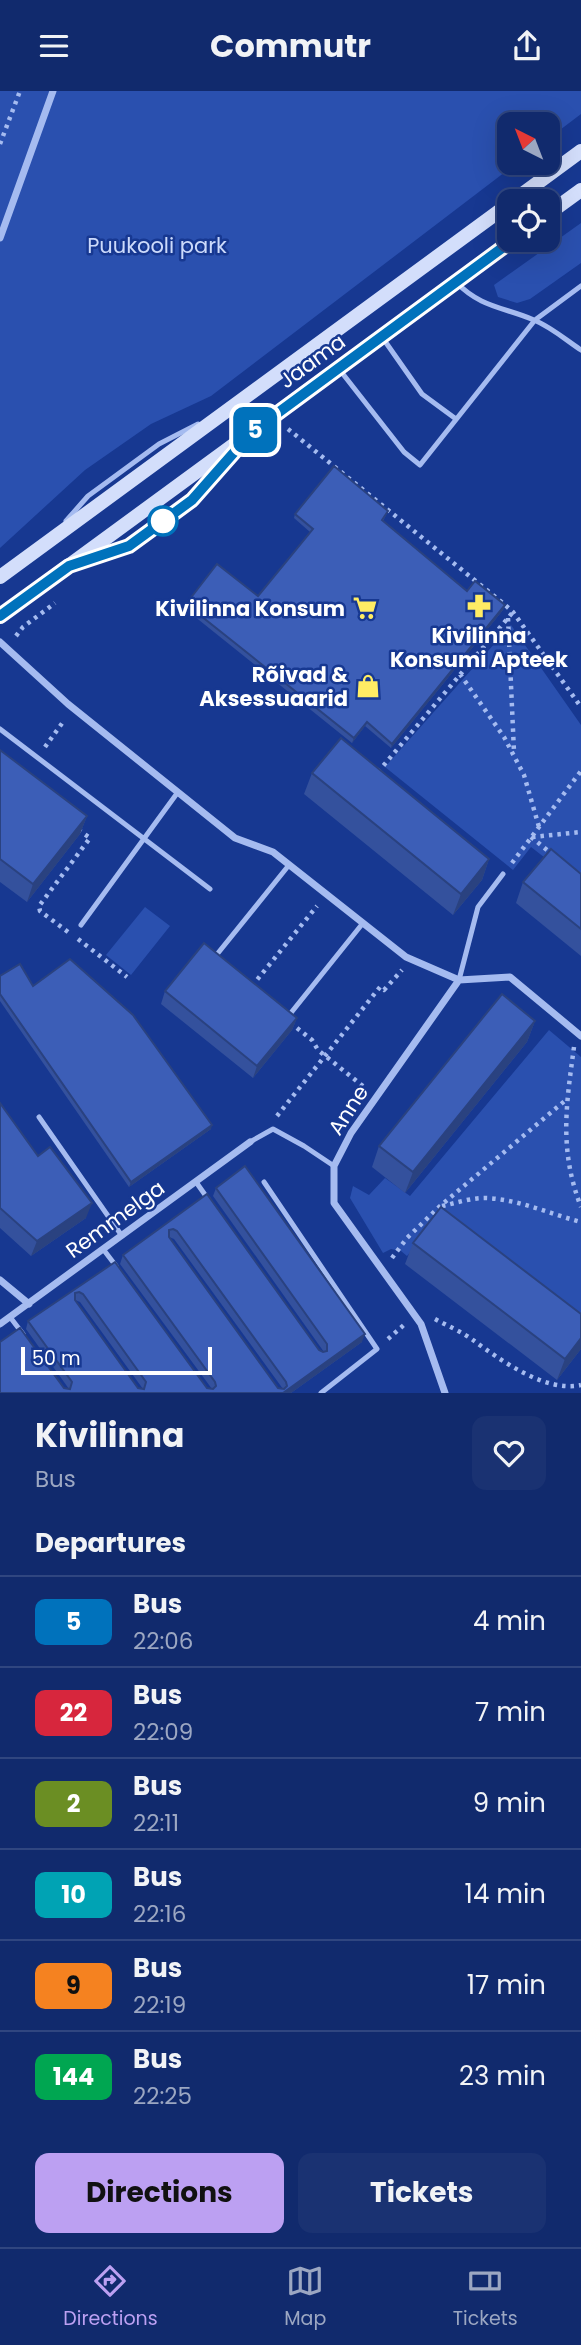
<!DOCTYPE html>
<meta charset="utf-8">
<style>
:root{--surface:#112a6d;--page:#1a3272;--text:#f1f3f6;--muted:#9ca7c2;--line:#304680;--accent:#bca0f2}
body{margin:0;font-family:Poppins,sans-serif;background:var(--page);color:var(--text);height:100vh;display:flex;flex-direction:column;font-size:26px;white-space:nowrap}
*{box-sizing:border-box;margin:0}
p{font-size:23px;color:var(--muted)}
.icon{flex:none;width:38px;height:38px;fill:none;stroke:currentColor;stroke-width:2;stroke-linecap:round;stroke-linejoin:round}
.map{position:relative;height:1302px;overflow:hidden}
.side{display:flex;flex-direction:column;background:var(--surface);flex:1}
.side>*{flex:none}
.badge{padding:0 14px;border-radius:10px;font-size:24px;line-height:46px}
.needle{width:46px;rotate:318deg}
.tools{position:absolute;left:497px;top:21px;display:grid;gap:14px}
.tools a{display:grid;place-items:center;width:63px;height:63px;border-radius:14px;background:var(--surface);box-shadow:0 7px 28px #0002,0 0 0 2px var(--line);font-size:35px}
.scale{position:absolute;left:21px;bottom:18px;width:191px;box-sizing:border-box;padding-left:7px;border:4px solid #fff;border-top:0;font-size:19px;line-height:24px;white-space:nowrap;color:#fff;-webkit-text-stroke:5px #173891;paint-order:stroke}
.map>.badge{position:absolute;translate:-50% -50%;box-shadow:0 0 0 4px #fff}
h2{padding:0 35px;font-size:26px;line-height:63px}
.round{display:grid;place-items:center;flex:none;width:74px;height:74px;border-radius:14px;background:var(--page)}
.head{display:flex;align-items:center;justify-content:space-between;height:119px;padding:0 35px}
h1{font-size:33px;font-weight:700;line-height:52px}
.button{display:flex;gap:14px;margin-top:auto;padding:14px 35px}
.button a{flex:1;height:80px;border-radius:14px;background:var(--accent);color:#111;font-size:28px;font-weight:700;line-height:80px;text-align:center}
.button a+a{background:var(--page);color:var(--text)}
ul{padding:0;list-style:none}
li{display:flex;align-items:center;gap:21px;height:91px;padding:0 35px;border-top:2px solid var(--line)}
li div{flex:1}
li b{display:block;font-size:26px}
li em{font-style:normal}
li .badge{min-width:77px;font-weight:700;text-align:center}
header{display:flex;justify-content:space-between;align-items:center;height:91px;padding:0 35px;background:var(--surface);font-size:32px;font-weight:700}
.dock{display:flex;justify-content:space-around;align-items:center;height:98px;border-top:2px solid var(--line);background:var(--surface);font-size:19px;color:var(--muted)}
.dock a{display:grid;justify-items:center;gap:4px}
.dock .on{color:var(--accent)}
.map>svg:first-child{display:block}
</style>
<header><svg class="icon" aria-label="menu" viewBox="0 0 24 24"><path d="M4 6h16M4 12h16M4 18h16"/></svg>Commutr<svg class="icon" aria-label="share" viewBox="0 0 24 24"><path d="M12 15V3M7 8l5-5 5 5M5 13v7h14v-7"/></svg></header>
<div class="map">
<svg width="581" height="1302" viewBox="0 0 581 1302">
<rect width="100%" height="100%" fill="#173891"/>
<path fill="#2a50af" d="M0,0H581V23L548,48V33H509V72H517L211,305L151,333L85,379L0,457Z
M581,132V172L530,208L517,212L498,206L494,194Z
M511,534L581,634V795L531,756L513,779L385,676Z
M145,816L170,835L131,884L106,864Z
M549,939L581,966V1241L439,1129L407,1165L401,1160L391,1158L383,1162L350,1107L353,1095L369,1104L385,1087L410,1105Z"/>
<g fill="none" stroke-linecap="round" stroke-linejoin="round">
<path stroke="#a5bbf0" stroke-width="4.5" stroke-dasharray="3.5 5" stroke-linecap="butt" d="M0,53L20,0
M530,161L546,149
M288,338L504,513L513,521L581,616
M508,527L514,661
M16,545L23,536L55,512
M460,583L504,646L524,684L539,736
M45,656L63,631
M378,681L513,521
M531,746L552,763
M532,746L581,741
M512,772L581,680
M68,841L40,820L39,815L90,747L76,737
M78,848L127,886
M252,895L317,815
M297,937L312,949L318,959L364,996
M574,956C566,1015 559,1059 581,1116
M277,1025L380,896L384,899L402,879
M442,1115C456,1112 470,1107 485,1107C518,1108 550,1123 581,1131
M392,1167L407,1147L439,1116L567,1008
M435,1228C448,1235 462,1241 473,1249C500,1269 546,1302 581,1294
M388,1248L405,1233"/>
<path stroke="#a5bbf0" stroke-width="5" d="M456,191C481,217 504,216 534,229C551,236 566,249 581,259
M382,246L422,303L456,328
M339,278L404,361L420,374L535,229L581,195
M66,430L88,405L159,353L198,333
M85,470L129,455L192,409L235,360
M0,638L210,798
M81,834L178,701
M214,867L289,774
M459,889L478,816L503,783
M286,928L363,832
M39,1026L122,1145
M250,1051L273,1038L304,1055L334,1075
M196,1091L208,1108
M264,1091L377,1258L321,1302
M103,1158L116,1175
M10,1226L23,1243"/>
<path stroke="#a5bbf0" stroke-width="7" d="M0,147L53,0
M0,551L68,613L235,747L273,761L406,866L459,889L510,886L581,945
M0,1189L29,1213
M0,1233L250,1051
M445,1302L421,1233L334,1112V1075L351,1042L459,889"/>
<path stroke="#d3defb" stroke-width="14" d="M513,110L581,60
M548,123L581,99
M0,486L509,113
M0,525L513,149"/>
</g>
<path fill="#34519d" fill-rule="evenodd" d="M388,420L383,430L467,500L505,514L503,519L391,657L365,635L352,652L184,517L186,513L258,505L310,441L294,427L295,423Z
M0,659L87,725L80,743L27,811L0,791Z
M312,682L489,768L482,789L453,824L304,703Z
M581,783V865L516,812L523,791Z
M0,885L33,895L211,1038L129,1096L0,910Z
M165,900L297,927L292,939L253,987L161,913Z
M535,930L527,951L405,1102L372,1076L379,1055Z
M0,1012L38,1065L86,1127L31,1165L0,1137Z
M216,1097L362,1251L291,1302H0L64,1297L69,1298L26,1238L28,1230L115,1171L207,1297L212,1298L120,1173L123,1164L207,1103L319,1259L324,1261L213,1105ZM169,1146L174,1148L283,1298L278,1297ZM75,1209L80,1211L143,1298L138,1297Z
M413,1152L581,1223V1258L557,1289L405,1173Z"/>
<path fill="#2a4280" d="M505,514L503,519L391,657L392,653Z
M367,631L365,635L352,652L354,647Z
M87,725L80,743L27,811L33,793Z
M489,768L482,789L453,824L461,803Z
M297,927L292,939L253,987L257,975Z
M535,930L527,951L405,1102L413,1081Z
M212,1034L211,1038L129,1096L131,1091Z
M92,1112L86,1127L31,1165L37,1150Z
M365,1243L362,1251L291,1302H283Z
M581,1247V1258L557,1289L565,1268Z"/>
<path fill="#3c5eb7" stroke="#2a4280" stroke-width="2" fill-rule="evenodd" d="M334,375L388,420L382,429L467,500L475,490L505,514L392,653L367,631L354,647L186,513L217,473L258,505L313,438L295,423Z
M341,647L489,768L461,803L312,682Z
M0,659L87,725L33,793L0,768Z
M551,758L581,783V838L523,791Z
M204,852L297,927L257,975L165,900Z
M70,868L133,924L212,1034L131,1091L0,903V885L20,873L33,895Z
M502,903L535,930L413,1081L379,1055Z
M0,1012L38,1065L50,1056L92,1112L37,1150L0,1117Z
M245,1075L365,1243L283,1302H0V1251L20,1237L64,1297L70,1298L72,1291L28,1230L115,1171L207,1297L213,1298L216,1295L215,1291L123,1164L207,1103L319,1259L323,1261L327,1260V1253L216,1097ZM173,1138L177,1140L286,1291L287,1295L284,1298L278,1297L169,1146V1139ZM79,1201L83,1203L146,1291L144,1298L138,1297L75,1209V1202Z
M441,1116L581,1223V1247L565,1268L413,1152Z"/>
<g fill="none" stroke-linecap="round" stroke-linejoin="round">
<g stroke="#fff" stroke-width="16">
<path id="line" d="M0,525L69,475L129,455L177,420L192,409L252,341L513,149"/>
</g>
<use href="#line" stroke="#0072bc" stroke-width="10"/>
</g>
<defs>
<g id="pharmacy-bare" transform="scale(1.89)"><path d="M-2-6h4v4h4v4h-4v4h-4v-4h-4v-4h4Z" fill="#ffec64" stroke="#173891" stroke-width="2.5" paint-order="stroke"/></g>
<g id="supermarket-bare" transform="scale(1.89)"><path d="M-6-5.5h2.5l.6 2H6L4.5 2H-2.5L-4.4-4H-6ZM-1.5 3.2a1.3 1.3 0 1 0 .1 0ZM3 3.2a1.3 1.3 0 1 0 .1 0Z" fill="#ffec64" stroke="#173891" stroke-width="2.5" paint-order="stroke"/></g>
<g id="shop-bare" transform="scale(1.89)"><path d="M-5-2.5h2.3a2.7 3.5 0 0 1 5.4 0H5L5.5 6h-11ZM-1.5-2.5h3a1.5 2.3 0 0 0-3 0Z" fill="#ffec64" stroke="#173891" stroke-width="2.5" paint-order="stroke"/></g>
</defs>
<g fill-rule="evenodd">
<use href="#pharmacy-bare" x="479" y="515"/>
<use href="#supermarket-bare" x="365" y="517"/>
<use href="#shop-bare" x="368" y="595"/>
</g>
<circle fill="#fff" stroke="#0072bc" stroke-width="3.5" cx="163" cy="430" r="14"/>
<g text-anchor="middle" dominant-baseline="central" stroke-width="5" stroke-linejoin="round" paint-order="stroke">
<g font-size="21" fill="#ccdafb" stroke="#173891">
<text x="157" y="154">Puukooli park</text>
</g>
<g font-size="21" fill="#fff" stroke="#173891">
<text transform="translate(312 270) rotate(-36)">Jaama</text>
<text transform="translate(348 1019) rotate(-57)">Anne</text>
<text transform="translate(115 1128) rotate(-36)">Remmelga</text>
</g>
<g font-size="21" font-weight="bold" fill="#fff" stroke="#173891" text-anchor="end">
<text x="345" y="517">Kivilinna Konsum</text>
<text x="479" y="544" text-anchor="middle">Kivilinna<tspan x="479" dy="24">Konsumi Apteek</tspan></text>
<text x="348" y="583">Rõivad &amp;<tspan x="348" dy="24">Aksessuaarid</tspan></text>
</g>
</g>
</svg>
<div class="tools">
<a><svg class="needle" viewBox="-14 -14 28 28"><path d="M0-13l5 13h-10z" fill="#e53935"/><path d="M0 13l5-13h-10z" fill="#9ca7c2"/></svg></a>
<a><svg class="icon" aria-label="locate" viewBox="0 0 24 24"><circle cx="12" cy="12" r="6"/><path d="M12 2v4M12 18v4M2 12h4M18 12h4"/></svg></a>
</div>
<div class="scale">50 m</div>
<b class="badge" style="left:255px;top:339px;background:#0072bc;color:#fff">5</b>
</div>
<section class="side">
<div class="head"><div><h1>Kivilinna</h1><p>Bus</p></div><a class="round"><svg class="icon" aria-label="heart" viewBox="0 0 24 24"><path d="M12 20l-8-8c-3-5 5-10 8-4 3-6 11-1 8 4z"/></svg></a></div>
<h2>Departures</h2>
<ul>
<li><span class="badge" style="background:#0072bc;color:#fff">5</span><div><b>Bus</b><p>22:06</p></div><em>4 min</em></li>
<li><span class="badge" style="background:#d7263d;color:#fff">22</span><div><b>Bus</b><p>22:09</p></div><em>7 min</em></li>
<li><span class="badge" style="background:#6b8e23;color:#fff">2</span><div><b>Bus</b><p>22:11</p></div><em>9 min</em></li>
<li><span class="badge" style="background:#00a3b4;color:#fff">10</span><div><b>Bus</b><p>22:16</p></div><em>14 min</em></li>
<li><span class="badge" style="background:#f58220;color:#111">9</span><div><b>Bus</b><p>22:19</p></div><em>17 min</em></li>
<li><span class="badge" style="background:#00a651;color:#fff">144</span><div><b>Bus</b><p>22:25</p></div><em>23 min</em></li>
</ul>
<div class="button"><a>Directions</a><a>Tickets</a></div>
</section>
<nav class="dock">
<a class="on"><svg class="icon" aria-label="directions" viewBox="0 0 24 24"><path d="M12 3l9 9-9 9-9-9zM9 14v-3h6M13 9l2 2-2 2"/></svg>Directions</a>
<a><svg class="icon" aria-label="map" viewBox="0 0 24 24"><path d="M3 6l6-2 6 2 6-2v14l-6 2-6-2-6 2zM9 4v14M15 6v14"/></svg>Map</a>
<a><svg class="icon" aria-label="tickets" viewBox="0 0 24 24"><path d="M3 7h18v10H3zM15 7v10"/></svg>Tickets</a>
</nav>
